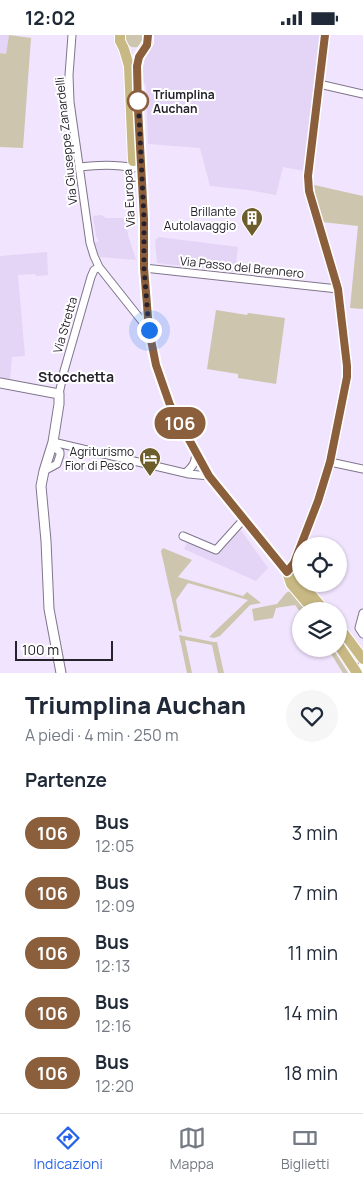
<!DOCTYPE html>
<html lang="it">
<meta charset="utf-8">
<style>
:root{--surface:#fff;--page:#f6f6f7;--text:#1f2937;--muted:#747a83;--line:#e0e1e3;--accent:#2563eb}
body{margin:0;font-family:Manrope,sans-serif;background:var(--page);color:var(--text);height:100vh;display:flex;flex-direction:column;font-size:19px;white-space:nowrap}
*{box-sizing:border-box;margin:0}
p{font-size:16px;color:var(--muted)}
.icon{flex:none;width:28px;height:28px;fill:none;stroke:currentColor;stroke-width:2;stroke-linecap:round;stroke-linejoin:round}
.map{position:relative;height:638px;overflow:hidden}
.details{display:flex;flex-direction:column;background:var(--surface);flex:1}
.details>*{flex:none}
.badge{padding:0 10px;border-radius:16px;font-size:18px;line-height:32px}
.controls{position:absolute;left:292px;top:502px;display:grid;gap:10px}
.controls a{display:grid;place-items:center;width:55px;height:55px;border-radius:50%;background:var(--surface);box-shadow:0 1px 4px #0004;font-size:25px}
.scale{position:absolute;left:15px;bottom:12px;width:98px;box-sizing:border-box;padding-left:5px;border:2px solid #26222b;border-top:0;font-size:14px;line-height:18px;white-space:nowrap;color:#26222b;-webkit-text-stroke:4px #fff;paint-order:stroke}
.you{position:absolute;width:25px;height:25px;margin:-12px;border:4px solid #fff;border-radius:50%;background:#1a73e8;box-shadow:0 0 0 8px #1a73e833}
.map>.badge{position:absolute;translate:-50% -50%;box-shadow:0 0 0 2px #fff}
h2{padding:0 25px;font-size:19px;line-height:45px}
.round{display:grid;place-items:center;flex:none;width:52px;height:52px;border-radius:26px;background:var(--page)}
.summary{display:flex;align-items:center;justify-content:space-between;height:85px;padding:0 25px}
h1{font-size:24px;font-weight:800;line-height:38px}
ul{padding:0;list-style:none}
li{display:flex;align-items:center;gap:15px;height:60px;padding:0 25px}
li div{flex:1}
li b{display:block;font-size:19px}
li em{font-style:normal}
li .badge{min-width:55px;font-weight:700;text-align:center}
.status{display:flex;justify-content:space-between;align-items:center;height:35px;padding:0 25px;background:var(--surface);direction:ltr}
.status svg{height:14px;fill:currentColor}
.menu{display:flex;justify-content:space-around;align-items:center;height:70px;border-top:1px solid var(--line);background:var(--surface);font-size:14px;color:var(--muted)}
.menu a{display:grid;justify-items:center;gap:2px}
.menu .current{color:var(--accent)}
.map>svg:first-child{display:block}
</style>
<div class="status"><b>12:02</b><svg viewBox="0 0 49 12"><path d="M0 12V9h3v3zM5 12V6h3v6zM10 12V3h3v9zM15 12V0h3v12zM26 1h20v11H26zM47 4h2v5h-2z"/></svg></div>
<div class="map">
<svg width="363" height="638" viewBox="0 0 363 638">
<rect width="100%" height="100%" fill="#f0e4fe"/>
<path fill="#e4d5f6" d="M0,0H9L6,19L0,18Z
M150,0H320L305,136L283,132L276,160L248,155L210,151L200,113L148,109L146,51L142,44L143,21Z
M101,180L106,183H125L128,200L136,225L99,222L94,208L99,206L96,201L93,181Z
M159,202L238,212L235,237L157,228L155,207L156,204Z
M47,217L48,240L36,241L35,239L18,240L25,321L12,322L10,345L0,343V221Z
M240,494L268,533L256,546L184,514L188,505L217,517Z"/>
<path fill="#cdc5ad" d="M9,0L31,3L23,113L0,112V18L6,19Z
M126,0H142C144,12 133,17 125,7Z
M314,150L363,161V274L350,273L358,191L322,187L316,168L313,156H315Z
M216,275L247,280L248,278L285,283L276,349L238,343V339L207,334Z
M163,513L192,525L178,542L243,561L247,557L261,568L250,570L220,601L214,603L209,602L248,565L188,548L176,565L182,597L179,596L161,516Z
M291,555L308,576H301V578L295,570L276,573L273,583L254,586L252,574L277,569L286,558Z
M179,600L213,607H217L224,638H218L212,610L185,605L192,638H187Z
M328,614H333L348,638H343Z"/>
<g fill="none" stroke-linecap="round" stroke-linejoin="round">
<g stroke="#80758c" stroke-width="9">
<path id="street" d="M72,0L69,40L70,67L90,208L94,221L99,232L149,295
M319,49L363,59
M79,132C97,130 116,129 134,133
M144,233L338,254
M59,359L64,336L91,242L94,235L99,232
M53,407L189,439L209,441
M330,427L363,434
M44,436L57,429L60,420V417L55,413L52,412
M185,438C193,432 195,428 196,418
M183,501L216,515L243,485
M287,537L294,529L318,466L330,427L347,342V331L338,254L309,156L308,141L325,0
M363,578L359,593L363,599
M360,638L363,625"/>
</g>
<g stroke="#80758c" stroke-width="11">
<path id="secondary" d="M0,348L59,359V369L53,407L44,436L41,451L46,506L49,574L61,638"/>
</g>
<g stroke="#fff" stroke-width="12">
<path id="primary" d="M120,0V6L124,14L129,31L133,126
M148,0V7L139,22L137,31L138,74L144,184V233L149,295L156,330L170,370L209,441L287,537L298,545L301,548
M287,537L291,549L314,576
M302,549L325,576
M339,592L363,624
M339,611L357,638"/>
</g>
<use href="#street" stroke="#fff" stroke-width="7"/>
<use href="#secondary" stroke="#fff" stroke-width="9"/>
<use href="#primary" stroke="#c8b984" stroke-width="10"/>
</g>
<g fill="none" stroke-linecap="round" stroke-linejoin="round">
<g stroke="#fff" stroke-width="11">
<path id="line" d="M148,0L147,10L139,22L137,31L138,74L144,184V233L149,295L156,330L170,370L209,441L287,537L294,528L318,466L330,427L347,342V331L338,254L309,156L308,141L325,0"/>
</g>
<use href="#line" stroke="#8b5e3c" stroke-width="8"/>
<path stroke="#26222b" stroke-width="5" stroke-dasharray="0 9" d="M138,66V60L144,184V233L149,295"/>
</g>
<defs>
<g id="building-pin" transform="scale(1.125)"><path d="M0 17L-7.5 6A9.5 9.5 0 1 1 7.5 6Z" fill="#6d5d2b" stroke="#fff"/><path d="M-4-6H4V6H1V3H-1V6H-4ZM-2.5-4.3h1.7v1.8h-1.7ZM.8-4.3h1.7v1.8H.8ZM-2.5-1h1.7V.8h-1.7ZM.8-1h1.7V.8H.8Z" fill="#fff"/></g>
<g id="hotel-pin" transform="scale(1.125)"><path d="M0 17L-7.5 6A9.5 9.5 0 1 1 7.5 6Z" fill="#6d5d2b" stroke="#fff"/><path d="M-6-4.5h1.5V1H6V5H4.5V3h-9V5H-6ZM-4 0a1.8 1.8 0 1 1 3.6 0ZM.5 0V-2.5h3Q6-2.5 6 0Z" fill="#fff"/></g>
</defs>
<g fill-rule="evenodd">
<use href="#building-pin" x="252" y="183"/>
<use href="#hotel-pin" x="150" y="423"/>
</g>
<circle fill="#fff" stroke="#8b5e3c" stroke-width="2.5" cx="138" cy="66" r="10"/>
<g text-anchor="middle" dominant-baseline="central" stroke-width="4" stroke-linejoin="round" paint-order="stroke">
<g font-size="12" font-weight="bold" fill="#26222b" stroke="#fff" text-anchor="start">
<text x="153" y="59">Triumplina<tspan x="153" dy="14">Auchan</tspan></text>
</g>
<g font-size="12" fill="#26222b" stroke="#fff">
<text transform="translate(66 106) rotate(-96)">Via Giuseppe Zanardelli</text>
<text transform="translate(129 163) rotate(-93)">Via Europa</text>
<text transform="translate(242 232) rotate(6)">Via Passo del Brennero</text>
<text transform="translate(65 290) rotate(-74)">Via Stretta</text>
</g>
<g font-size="12" fill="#26222b" stroke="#fff" text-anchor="end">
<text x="236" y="176">Brillante<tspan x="236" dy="14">Autolavaggio</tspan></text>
<text x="134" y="416">Agriturismo<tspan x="134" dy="14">Fior di Pesco</tspan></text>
</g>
<g font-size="14" font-weight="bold" fill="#26222b" stroke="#fff">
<text x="76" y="341">Stocchetta</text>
</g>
</g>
</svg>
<div class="controls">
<a><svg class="icon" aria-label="locate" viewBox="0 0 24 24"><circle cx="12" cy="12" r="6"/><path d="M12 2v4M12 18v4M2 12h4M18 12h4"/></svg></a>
<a><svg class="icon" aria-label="layers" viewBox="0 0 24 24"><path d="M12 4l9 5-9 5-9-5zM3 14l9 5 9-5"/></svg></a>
</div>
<div class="scale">100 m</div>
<div class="you" style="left:149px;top:295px"></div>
<b class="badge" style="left:180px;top:388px;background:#8b5e3c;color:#fff">106</b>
</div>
<section class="details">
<div class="summary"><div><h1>Triumplina Auchan</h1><p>A piedi · 4 min · 250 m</p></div><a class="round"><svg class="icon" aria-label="heart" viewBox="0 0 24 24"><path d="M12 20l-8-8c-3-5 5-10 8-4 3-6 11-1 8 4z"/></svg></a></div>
<h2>Partenze</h2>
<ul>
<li><span class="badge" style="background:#8b5e3c;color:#fff">106</span><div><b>Bus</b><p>12:05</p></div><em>3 min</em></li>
<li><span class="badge" style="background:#8b5e3c;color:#fff">106</span><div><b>Bus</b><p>12:09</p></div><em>7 min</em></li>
<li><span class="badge" style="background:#8b5e3c;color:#fff">106</span><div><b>Bus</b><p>12:13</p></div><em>11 min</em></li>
<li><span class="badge" style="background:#8b5e3c;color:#fff">106</span><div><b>Bus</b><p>12:16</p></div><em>14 min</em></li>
<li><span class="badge" style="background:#8b5e3c;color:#fff">106</span><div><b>Bus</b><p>12:20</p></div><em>18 min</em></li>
</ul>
</section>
<nav class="menu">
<a class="current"><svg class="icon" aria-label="directions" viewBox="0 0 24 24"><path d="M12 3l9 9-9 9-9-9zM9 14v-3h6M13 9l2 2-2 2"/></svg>Indicazioni</a>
<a><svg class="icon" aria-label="map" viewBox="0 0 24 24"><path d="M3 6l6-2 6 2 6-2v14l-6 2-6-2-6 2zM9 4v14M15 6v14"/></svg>Mappa</a>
<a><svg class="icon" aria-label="tickets" viewBox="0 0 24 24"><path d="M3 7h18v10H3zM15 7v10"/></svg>Biglietti</a>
</nav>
